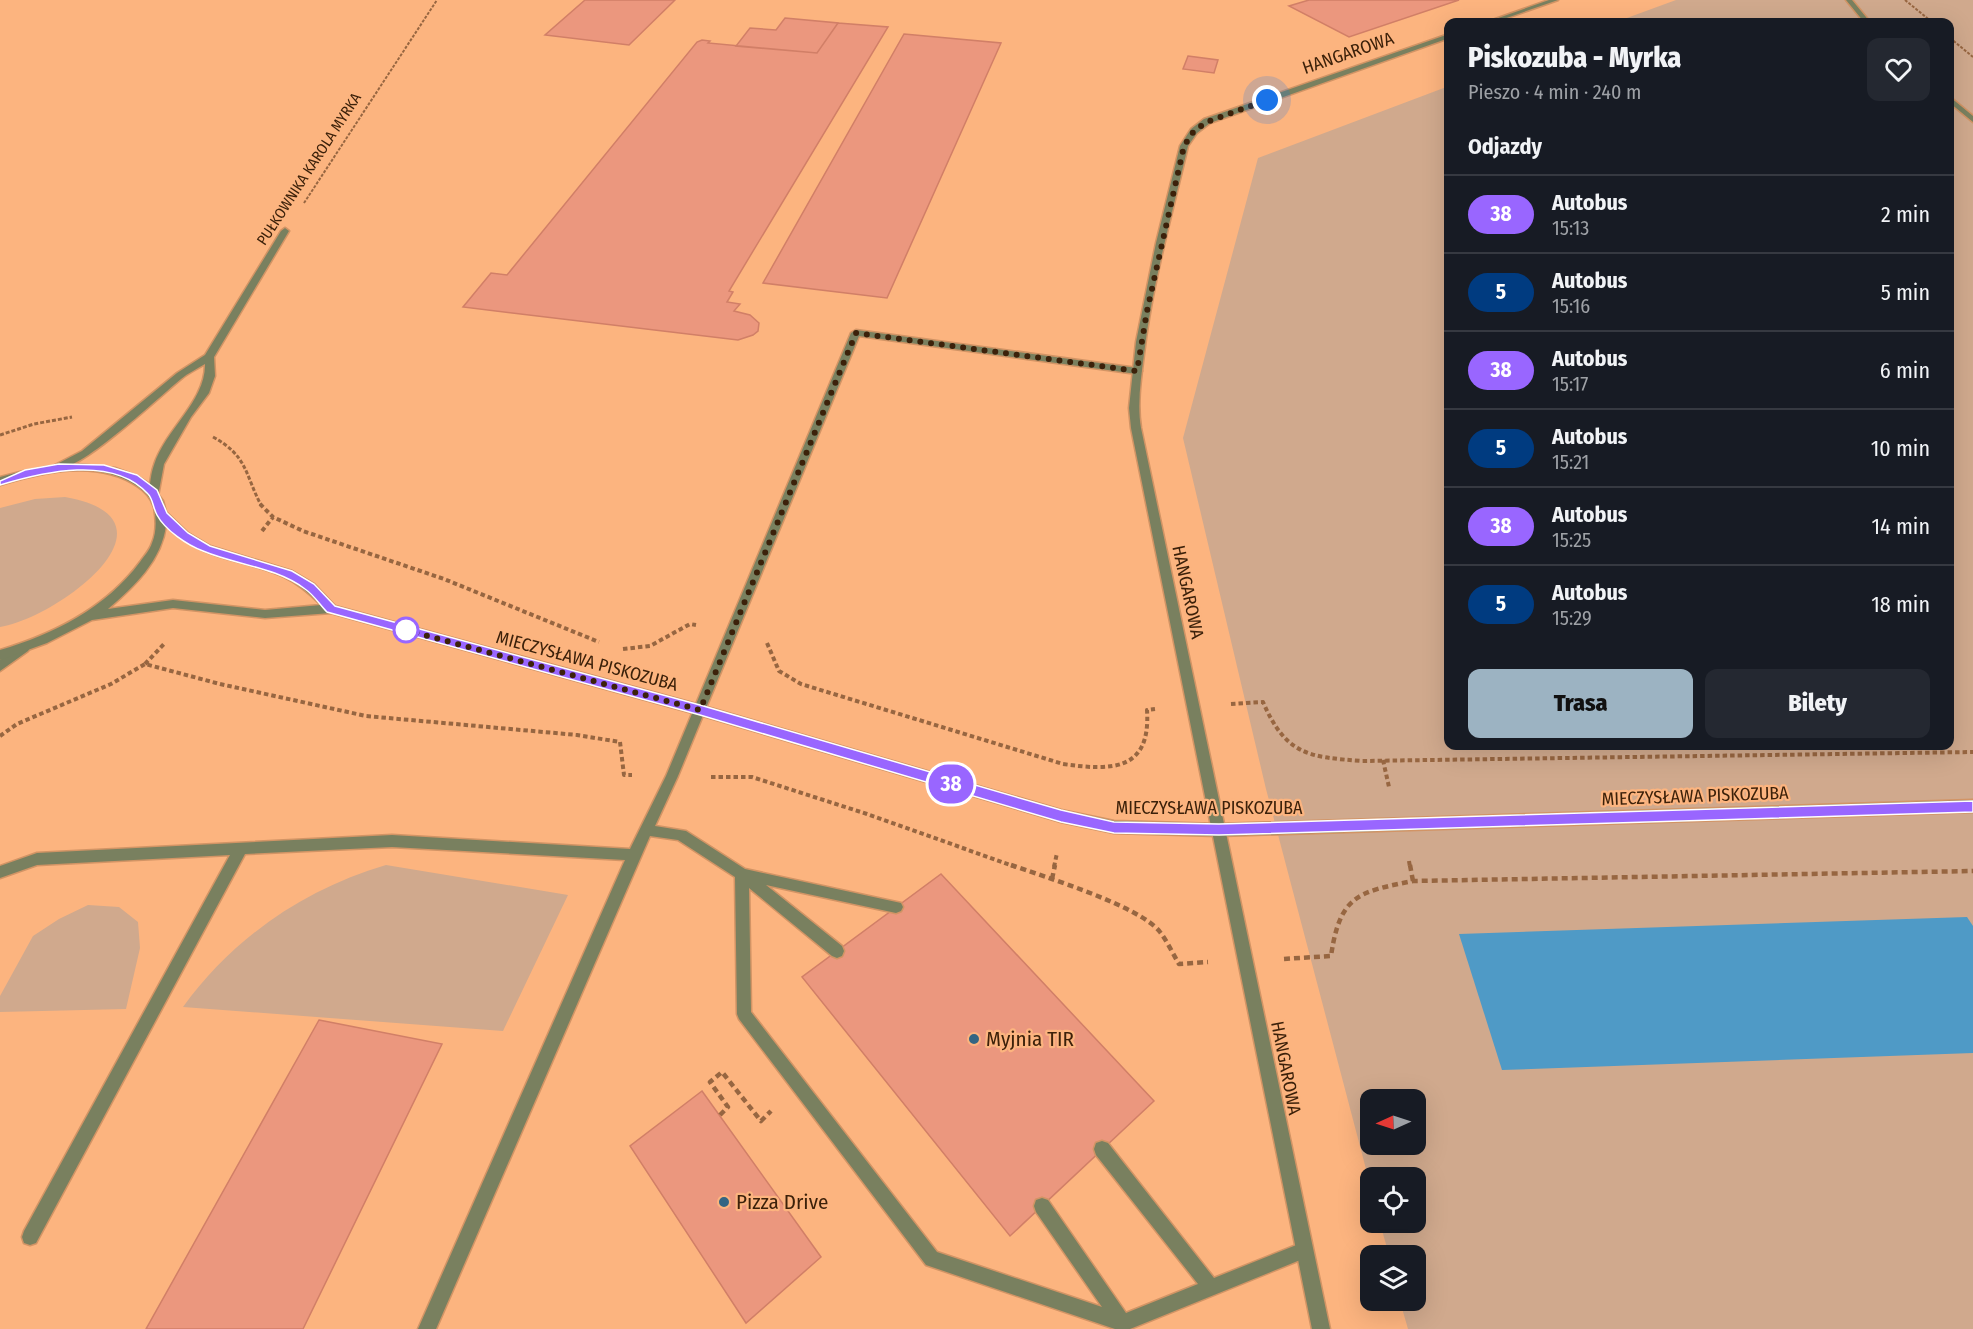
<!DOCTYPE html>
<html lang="pl">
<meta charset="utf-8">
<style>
:root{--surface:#171b24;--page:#242831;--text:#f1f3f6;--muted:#9ea1a6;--line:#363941;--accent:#9cb3c2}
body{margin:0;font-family:"Fira Sans Condensed",sans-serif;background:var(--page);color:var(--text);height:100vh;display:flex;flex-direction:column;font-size:22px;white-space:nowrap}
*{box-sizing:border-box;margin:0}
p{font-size:20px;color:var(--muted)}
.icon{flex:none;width:33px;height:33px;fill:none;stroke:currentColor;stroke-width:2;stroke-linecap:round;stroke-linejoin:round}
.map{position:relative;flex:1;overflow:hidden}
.side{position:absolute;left:1444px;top:18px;width:510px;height:732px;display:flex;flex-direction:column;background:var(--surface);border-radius:12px;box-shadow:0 6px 24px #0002}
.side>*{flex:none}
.badge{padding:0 12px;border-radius:20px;font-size:21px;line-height:39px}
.needle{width:39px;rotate:267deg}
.fabs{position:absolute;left:1360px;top:1089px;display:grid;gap:12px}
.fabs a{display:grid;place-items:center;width:66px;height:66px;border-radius:12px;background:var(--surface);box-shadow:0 6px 24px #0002;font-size:30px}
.you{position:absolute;width:30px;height:30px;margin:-15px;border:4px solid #fff;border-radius:50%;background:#1a73e8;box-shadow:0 0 0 9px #1a73e833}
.map>.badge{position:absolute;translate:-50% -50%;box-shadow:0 0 0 3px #fff}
h2{padding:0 24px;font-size:22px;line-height:54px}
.round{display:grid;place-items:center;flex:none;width:63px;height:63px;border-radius:12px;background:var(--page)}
.summary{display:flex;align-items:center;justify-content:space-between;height:102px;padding:0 24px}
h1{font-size:28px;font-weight:800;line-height:45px}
.cta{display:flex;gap:12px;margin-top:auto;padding:12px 24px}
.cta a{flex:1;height:69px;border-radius:12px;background:var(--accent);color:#111;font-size:24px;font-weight:800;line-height:69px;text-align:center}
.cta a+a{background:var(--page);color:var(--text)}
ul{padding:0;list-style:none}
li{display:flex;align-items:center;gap:18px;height:78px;padding:0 24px;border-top:2px solid var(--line)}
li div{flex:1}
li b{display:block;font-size:22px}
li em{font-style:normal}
li .badge{min-width:66px;font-weight:700;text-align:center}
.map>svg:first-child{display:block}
</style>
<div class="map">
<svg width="1973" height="1329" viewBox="0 0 1973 1329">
<rect width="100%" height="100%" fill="#fcb47f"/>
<path fill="#d0a98d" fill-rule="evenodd" d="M1676,0H1973V1329H1408L1400,1301L1416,1300V1256L1389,1255L1380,1223L1416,1222V1178H1371V1188L1266,789L1183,438L1258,158L1449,86V746H1950V22H1616ZM1371,1100H1416V1144H1371Z
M65,497C189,519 60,617 0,627V508L35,499Z
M386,865L568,895L503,1031L183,1007C233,938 304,889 386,865Z
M88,905L119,907L138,922L140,948L126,1009L0,1012V996L33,936L59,919Z"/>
<path fill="#4f9ac6" d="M1967,917L1973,926V1053L1502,1070L1459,934Z"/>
<path fill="#eb977e" stroke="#d17f67" stroke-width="1.5" d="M585,0H675L629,45L545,35Z
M1309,0H1459L1349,37L1289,6Z
M785,18L838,23L817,53L736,46L750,28L776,30Z
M838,23L888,27L729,291L733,292L727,302L740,304L734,311L750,315L759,323L758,331L753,335L738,340L463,307L491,273L507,275L697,42L702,40L710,41L708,43L817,53Z
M904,34L1001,43L887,298L763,283Z
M1188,56L1218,60L1214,73L1183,69Z
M941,874L1154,1101L1010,1236L802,977Z
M319,1020L442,1044L303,1329H146Z
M702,1091L821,1257L746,1323L630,1146Z"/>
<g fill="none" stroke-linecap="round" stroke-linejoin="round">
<g stroke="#d29465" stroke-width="3">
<path id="service" d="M856,330L1137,368L1142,371L1137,374L859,336L678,776L655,826L686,831L745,869L901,903L903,907L901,911L896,913L766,885L842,946L844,951L842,956L837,958L832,956L749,888L751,1012L937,1252L1102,1307L1036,1212L1034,1206L1036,1200L1042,1198L1048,1200L1126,1313L1198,1284L1096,1155L1094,1149L1096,1143L1102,1141L1108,1143L1214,1278L1304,1242L1310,1244L1312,1250L1310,1256L1130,1329H1115L926,1265L739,1019L737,1014L735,877L678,840L650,836L436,1329H418L625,860L392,847L245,854L36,1243L30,1245L24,1243L22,1237L24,1231L230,855L37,865L0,878V866L37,853L392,835L630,849L666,776L851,333Z"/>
</g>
<g stroke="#d29465" stroke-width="3">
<path id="minor" d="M1549,0H1558L1495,22H1487Z
M1449,34V38L1210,123L1197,133L1188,146C1172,215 1152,284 1144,354C1141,378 1137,404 1141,428L1330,1329H1312L1131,428L1129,408L1136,342L1156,243L1180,146L1191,129L1204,119Z
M285,228L289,231L214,357L215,376L209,393L191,417L164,464L158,496H150L149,493C150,484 151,473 154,465C165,430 206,401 205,364C197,369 188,373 181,379C160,396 78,474 55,469L54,467L55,465L82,451L177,373L205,355L281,231Z
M24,643L28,645L30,648L28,651L0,671V660Z"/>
</g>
<g stroke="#d29465" stroke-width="3">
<path id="tertiary" d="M1846,0H1852L1870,22H1864Z
M1950,97L1973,116V122L1950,103Z
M77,464L115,468L137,476L151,485L163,501L166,512L188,533L210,546L292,571L314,584L335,606L700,705L1061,810L1114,821L1219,824L1973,800V812L1219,836L1114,833L1061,822L700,715L331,613L265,618L173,608L92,620L47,643L0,660V650C54,634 106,608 140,562C144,556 150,550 152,543C157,532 156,518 154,507C151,498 145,491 137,486C97,459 43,472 0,485V477C25,470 50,465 77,464ZM166,525C205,563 240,557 284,577C299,584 310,594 321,605L265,610L173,600L108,609C134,587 162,560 166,525Z"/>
</g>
<path stroke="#976641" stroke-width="2" stroke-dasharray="3 1.5" stroke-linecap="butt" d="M1905,0L1932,22
M1950,38L1973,57
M304,203L437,0"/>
<path stroke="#976641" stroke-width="3" stroke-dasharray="4 2" stroke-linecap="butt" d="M0,435L34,424L72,417
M213,437C248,456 245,475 261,505"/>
<path stroke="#976641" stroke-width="4" stroke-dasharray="4.5 3" stroke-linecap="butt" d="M260,504L273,517L303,531L444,579L599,642
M262,531L273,517
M767,643L779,671L801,684L1063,764C1112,771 1151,771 1147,710L1155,709
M623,649L650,646L690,624L696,625
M145,664L165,643
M1231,704L1263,702C1286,755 1308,757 1362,761L1973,752
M0,736L17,724L111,684L145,664L220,684L366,716L577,735L620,742L624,775H632
M1383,760L1389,787
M711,777H752L867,814L1016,867
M1409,861L1410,867
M1054,867L1057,853"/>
<path stroke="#976641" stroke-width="4.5" stroke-dasharray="6 4" stroke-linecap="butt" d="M1011,865C1045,877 1140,906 1160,932C1167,941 1173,954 1179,964L1208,962
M1410,865L1413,881
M1052,879L1055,865
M1284,959L1331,956C1340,895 1358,892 1413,881L1973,871
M720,1115L728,1107L710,1082L722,1072L761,1121L771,1111"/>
<use href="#service" fill="#79805f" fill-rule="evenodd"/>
<use href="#minor" fill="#79805f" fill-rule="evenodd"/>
<use href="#tertiary" fill="#79805f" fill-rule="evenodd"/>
</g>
<path fill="#96f" stroke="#fff" stroke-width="1.5" d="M59,464L104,465L137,475L157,490L167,513L188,533L210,546L292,571L314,584L335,606L700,705L1061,810L1114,822L1219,824L1973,801V812L1219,835L1114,833L1061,822L700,715L327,612C320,605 314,595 305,589C276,567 236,565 203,551C187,545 165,530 157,515C153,508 153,499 148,494C113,455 43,472 0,485V481L25,470Z"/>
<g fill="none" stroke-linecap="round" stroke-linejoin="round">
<path stroke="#3c210a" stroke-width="6" stroke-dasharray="0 10.8" d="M406,630L700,710L856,333L1137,371L1147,311L1184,146L1194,131L1207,122L1267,100"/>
</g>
<circle fill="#fff" stroke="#96f" stroke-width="3" cx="406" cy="630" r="12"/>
<g fill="#336583" stroke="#fcb47f" stroke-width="2">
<circle cx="974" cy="1039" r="6"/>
<circle cx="724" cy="1202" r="6"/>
</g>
<g text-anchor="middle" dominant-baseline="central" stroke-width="4.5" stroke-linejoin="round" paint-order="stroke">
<g font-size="15" fill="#3c210a" stroke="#fcb47f">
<text transform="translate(309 169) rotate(-57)">PUŁKOWNIKA KAROLA MYRKA</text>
</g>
<g font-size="18" fill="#3c210a" stroke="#fcb47f">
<text transform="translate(1348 53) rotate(-19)">HANGAROWA</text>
<text transform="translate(1188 592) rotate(78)">HANGAROWA</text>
<text transform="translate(587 661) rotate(15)">MIECZYSŁAWA PISKOZUBA</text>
<text transform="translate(1695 796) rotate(-2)">MIECZYSŁAWA PISKOZUBA</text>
<text x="1209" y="808">MIECZYSŁAWA PISKOZUBA</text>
<text transform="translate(1286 1068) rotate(79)">HANGAROWA</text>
</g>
<g font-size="21" fill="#3c210a" stroke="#fcb47f" text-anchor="start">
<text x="986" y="1039">Myjnia TIR</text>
<text x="736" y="1202">Pizza Drive</text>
</g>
</g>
</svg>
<div class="fabs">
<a><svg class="needle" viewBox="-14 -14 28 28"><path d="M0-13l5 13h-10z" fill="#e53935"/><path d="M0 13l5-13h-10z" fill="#9ea1a6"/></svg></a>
<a><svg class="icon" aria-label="locate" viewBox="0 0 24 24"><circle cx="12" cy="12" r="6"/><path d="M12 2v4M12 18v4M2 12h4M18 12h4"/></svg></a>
<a><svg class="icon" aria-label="layers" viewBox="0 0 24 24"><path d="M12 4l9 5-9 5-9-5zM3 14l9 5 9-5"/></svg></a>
</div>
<div class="you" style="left:1267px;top:100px"></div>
<b class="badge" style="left:951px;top:784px;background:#96f;color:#fff">38</b>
<section class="side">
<div class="summary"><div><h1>Piskozuba - Myrka</h1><p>Pieszo · 4 min · 240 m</p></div><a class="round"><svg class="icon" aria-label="heart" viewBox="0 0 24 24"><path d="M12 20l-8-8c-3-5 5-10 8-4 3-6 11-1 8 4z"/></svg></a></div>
<h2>Odjazdy</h2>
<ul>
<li><span class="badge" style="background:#96f;color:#fff">38</span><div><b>Autobus</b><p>15:13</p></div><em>2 min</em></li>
<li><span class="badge" style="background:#003b80;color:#fff">5</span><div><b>Autobus</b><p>15:16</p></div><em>5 min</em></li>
<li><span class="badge" style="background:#96f;color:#fff">38</span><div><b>Autobus</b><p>15:17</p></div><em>6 min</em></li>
<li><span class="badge" style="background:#003b80;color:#fff">5</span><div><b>Autobus</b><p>15:21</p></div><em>10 min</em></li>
<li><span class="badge" style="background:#96f;color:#fff">38</span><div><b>Autobus</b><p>15:25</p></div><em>14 min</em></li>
<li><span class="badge" style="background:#003b80;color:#fff">5</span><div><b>Autobus</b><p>15:29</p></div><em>18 min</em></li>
</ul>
<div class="cta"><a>Trasa</a><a>Bilety</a></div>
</section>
</div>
